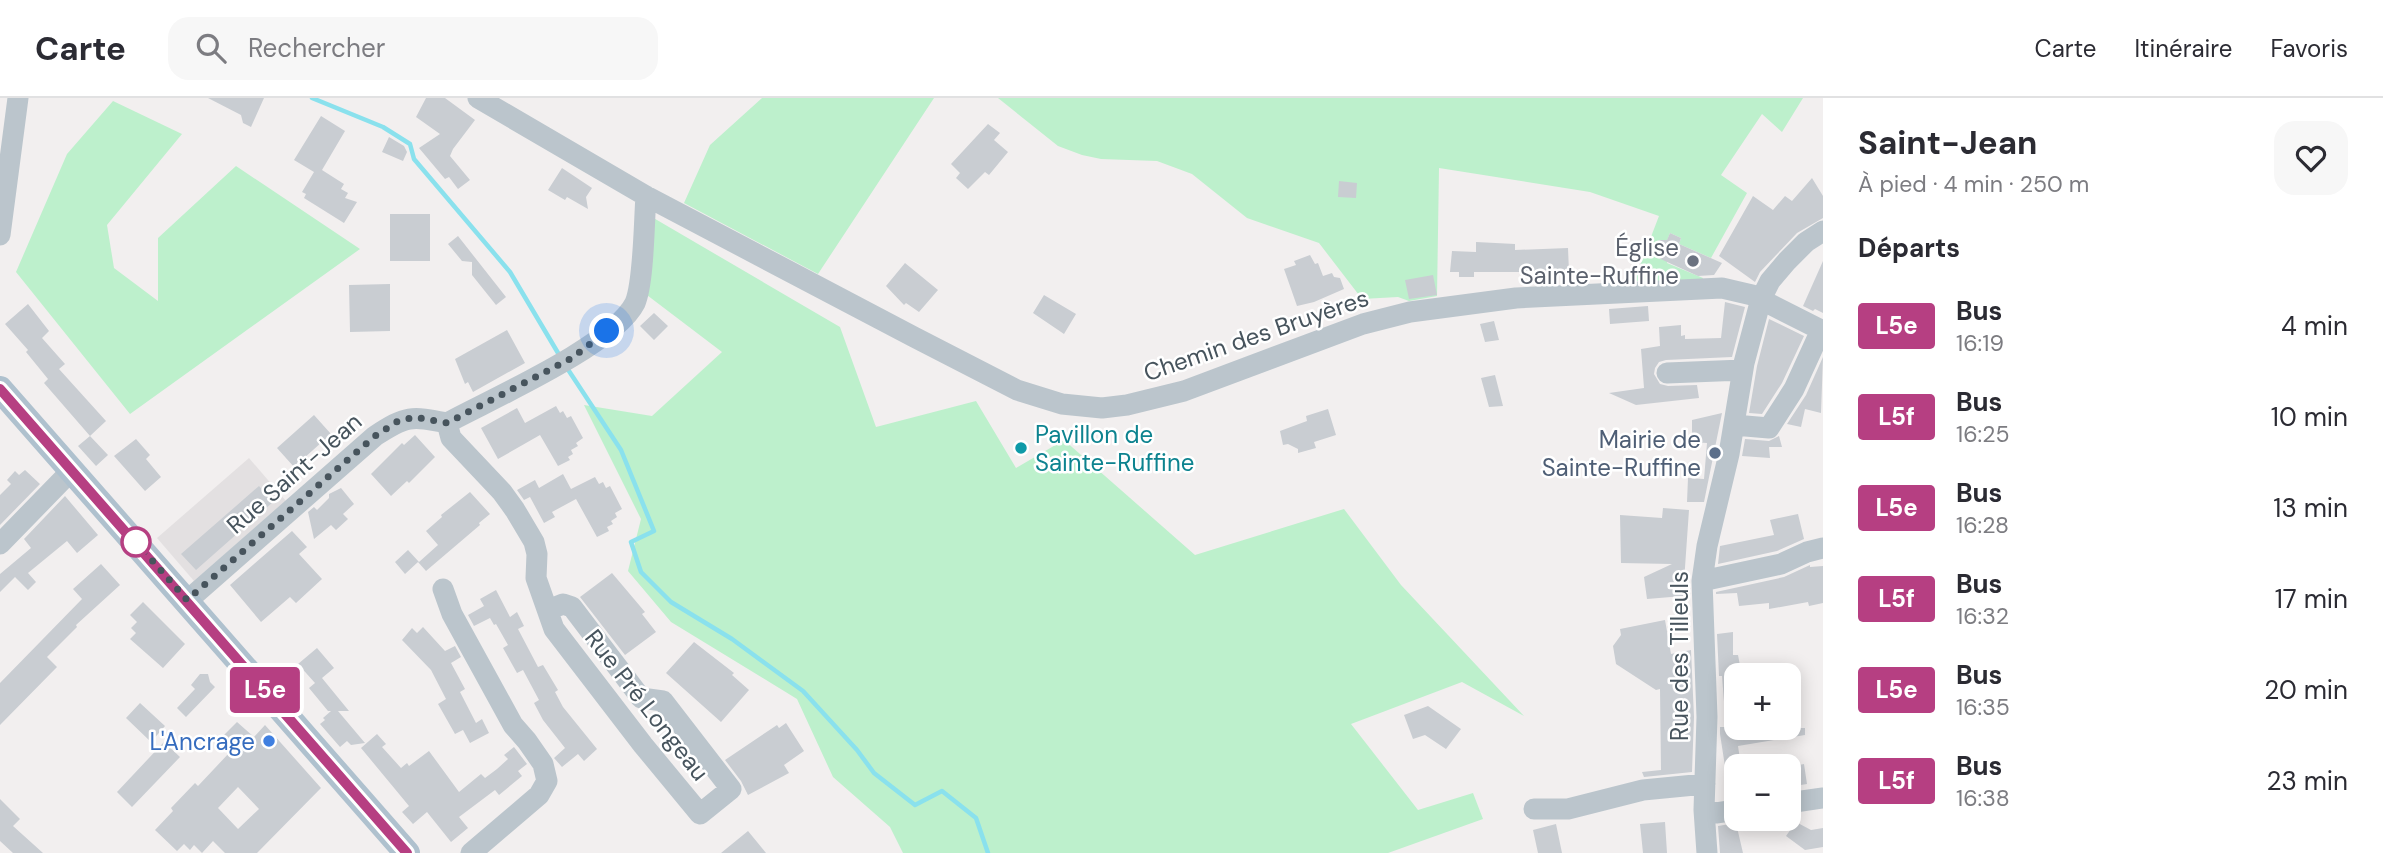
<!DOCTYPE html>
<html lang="fr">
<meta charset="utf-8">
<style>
:root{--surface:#fff;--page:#f7f7f7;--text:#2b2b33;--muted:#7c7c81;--line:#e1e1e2}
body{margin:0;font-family:"DM Sans",sans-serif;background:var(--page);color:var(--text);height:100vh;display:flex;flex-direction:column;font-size:26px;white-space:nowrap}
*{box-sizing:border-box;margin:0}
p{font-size:23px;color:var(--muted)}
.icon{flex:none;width:38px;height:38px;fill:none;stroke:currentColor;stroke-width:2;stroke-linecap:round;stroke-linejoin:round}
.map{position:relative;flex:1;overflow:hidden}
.side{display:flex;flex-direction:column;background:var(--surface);width:560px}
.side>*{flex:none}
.badge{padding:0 14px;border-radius:5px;font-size:24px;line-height:46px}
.buttons{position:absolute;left:1724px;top:565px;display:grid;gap:14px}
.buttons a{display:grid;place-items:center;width:77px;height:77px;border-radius:14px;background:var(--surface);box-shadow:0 4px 18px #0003;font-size:35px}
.you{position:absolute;width:35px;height:35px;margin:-18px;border:5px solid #fff;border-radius:50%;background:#1a73e8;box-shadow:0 0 0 10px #1a73e833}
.map>.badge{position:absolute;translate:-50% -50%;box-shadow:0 0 0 4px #fff}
h2{padding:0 35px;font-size:26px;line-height:63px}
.round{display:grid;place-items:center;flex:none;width:74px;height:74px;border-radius:21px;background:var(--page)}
.summary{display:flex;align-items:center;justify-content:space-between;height:119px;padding:0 35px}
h1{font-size:33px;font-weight:700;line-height:52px}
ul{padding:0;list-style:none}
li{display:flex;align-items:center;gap:21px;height:91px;padding:0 35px}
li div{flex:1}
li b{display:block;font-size:26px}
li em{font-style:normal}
li .badge{min-width:77px;font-weight:700;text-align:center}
header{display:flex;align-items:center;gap:42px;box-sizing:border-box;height:98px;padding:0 35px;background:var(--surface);border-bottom:2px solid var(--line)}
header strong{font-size:33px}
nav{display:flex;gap:38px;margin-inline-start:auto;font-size:24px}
.search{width:490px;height:63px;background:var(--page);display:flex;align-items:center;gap:18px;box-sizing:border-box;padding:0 24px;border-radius:21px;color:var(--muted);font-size:26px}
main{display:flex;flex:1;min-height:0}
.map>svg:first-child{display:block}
</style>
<header>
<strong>Carte</strong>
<div class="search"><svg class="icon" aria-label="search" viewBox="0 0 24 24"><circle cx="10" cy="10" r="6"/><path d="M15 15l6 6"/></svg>Rechercher</div>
<nav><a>Carte</a><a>Itinéraire</a><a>Favoris</a></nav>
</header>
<main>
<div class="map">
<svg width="1823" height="755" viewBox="0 0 1823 755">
<rect width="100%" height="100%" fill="#f2efef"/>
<path fill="#e3e0e1" d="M249,360L286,403L194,483L157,440Z"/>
<path fill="#bdf0cc" d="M762,0H934L818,176L684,105L710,47Z
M998,0H1803L1782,34L1762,16L1721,77L1747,95L1711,160L1679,146L1681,140L1670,135L1666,145L1663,142L1655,146L1657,147L1653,152L1657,160L1668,162L1667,165L1703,180L1702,184L1634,183L1659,118L1590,94L1439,70L1437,198L1409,203L1398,199L1362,201L1319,145L1247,120L1192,76L1157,63L1101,61L1082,57L1058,48Z
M113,3L182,36L107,127L114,170L158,203V140L236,68L360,151L130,316L16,174L67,56Z
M645,115L840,229L876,329L976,303L1016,370L1064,342L1195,457L1344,411L1401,487L1524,618L1462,584L1351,626L1418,712L1473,695L1483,721L1388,755H903L890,729L833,679L797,601L671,524L628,473L641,421L584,307L652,318L722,254L639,191Z"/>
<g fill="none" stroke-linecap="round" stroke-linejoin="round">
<path stroke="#8ae1ed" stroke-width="4.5" d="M312,0L383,29L410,46L414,61L510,174L561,260
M567,270L621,352L654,433L631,444L641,474L671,504L732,541L803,593L857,652L874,675L915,707L942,693L976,720L988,755"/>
</g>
<path fill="#c9cdd2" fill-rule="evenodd" d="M208,0H264L251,29L243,25L241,17Z
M426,0H445L475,22L453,51L450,58L470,82L458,91L449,79L445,81L419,50L440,36L416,19Z
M321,18L345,33L322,72L344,86L341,91L348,95L345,100L357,104L344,125L304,100L306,96L302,94L314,74L294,62Z
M988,26L1000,35L994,42L1008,54L989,77L985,74L968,91L956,80L960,75L951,66Z
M389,39L404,48L407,54L403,63L382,54Z
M562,70L592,90L586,99L588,111L567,99L565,102L548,92Z
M1812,80L1823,98V120L1797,135L1760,174L1755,184L1719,158L1753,98L1773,112L1785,98L1792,103Z
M1339,83L1357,85L1356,100L1338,99Z
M390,116H430V163H390Z
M1670,135L1681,140L1679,146L1722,165L1714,177L1698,178L1654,158L1653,148L1659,142H1667Z
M458,138L506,199L496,207L472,177V164L462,163L448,146Z
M1476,144L1515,146V152L1568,150L1569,174H1474V179H1459V174H1450L1452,153L1476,154Z
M1310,157L1315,166L1318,165L1323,178L1332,175L1334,179L1340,180L1344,191L1314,204L1297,208L1284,171L1296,167L1294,163Z
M1823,163V215L1815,211L1813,213L1803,208Z
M905,165L938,192L919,214L906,205L904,207L886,188Z
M1433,177L1437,197L1409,201L1405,182Z
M390,186V233L350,234L349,187Z
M1044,197L1076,216L1064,236L1033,215Z
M1725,204L1745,209L1732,259L1666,262L1659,264L1655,270L1654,276L1660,286L1668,288L1697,287L1699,300L1636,307L1609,295L1644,290L1641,251L1660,248L1659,229L1681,227V238L1685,237V241L1721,240Z
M28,206L49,233L42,240L65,266L59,271L106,323L90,338L44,285L48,281L26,254L28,252L5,226Z
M1648,208L1649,223L1610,226L1609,211Z
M654,215L668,228L654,242L640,228Z
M1769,221L1804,238L1782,285L1762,316L1749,315L1757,268Z
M1494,223L1499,242L1485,244L1480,226Z
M507,232L525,265L473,294L468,284L465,286L455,261Z
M1823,259L1821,315L1805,311L1801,329L1787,326L1806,297Z
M1495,277L1503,308L1489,309L1481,280Z
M556,308L560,315L563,313L567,320L571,318L583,340L576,345L578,348L571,352L573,356L568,359L570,362L558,368L540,337L498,361L481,330L517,310L525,325Z
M1328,311L1336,337L1314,344L1316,350L1298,355V351L1288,346L1283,347L1280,333L1307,323L1306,318Z
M1722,315L1704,404H1687L1688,380L1704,381L1707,345L1692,344V322Z
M314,317L331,336L294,369L277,350Z
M415,337L435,359L409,385L407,383L391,398L371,376L402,345L404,347Z
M90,338L108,357L96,368L78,348Z
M1779,338L1782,349H1769L1770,360L1742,358L1745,341L1769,343Z
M136,341L150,357L146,361L161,379L145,393L114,358Z
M25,372L40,386L0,427V397L11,386L7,382L15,373L19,377Z
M563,376L571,391L595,379L599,386L603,384L606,390L610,388L622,411L615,415L617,419L611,423L613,426L607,429L609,433L597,439L576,401L552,414L555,419L544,425L530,399L524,402L517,392L535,382L539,390Z
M259,388L273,404L196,472L181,456Z
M341,390L354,406L343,416L348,421L336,432L331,427L314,441L308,414L314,409L317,412L329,400V396Z
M470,394L490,416L479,425L480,427L426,473L418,464L405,476L395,464L408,452L419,464L438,447L426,433L442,419L441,417Z
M65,398L98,437L77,455L67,443L28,475L36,484L28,492L15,479L0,494V476L31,450L24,441Z
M1663,410L1689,412L1683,498L1647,501L1644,479L1672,466L1621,465L1620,417L1662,420Z
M1798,416L1804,441L1777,453L1718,466L1720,448L1774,437L1770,422Z
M292,433L307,449L299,456L322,481L296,505L290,499L261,524L230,487Z
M101,466L120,487L76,527L77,529L47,559L57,569L0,627V585L82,501L73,491Z
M1810,467V469L1823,468V505L1809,508L1808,504L1769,511V505L1739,508L1737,495L1716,496V494L1784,479Z
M612,475L645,514L642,516L656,534L625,557L580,499Z
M496,492L510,519L517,514L524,528L518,531L538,569L543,567L558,592L555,594L563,609L597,651L584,663L578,656L562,669L554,660L565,650L543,622L534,605L539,602L523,572L517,575L503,550L508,547L496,526L494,527L490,520L474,528L468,517L484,508L480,501Z
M143,504L185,546L163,570L130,541L136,535L131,530L137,524L130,517Z
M1665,522L1671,556L1691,552L1694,619L1692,674L1644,679L1642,674L1661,672L1660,591L1656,592L1616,566L1613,548L1621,537L1620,531Z
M423,529L445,553L455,548L461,559L451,565L465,591L460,594L476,625L482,621L489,635L470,645L463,632L455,636L438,606L446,601L431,572L402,542L412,530L417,535Z
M1733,534V557H1738L1742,578H1736V630H1805V637L1738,648L1741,668H1736V693L1729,694L1720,636V629H1726L1722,578H1719L1717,536Z
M694,544L734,575L732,577L749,592L721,624L666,575Z
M317,550L334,570L322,580L349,613H338L365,645L351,647L347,643L340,649L320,626L325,622L323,620L331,613H328L309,590L315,585L298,566Z
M200,576H208L210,584L215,589L186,619L177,610L195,591L191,587Z
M140,605L165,628L151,644L126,620Z
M1428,608L1461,631L1446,651L1425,637L1413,641L1404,617Z
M237,624L254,639L265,627L321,690L257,755H225L213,743L202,755L194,747L190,752L184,746L177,753L155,732L173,713L171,710L195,685L198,688L230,654L218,643ZM238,689L259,711L238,731L218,710Z
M786,625L804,653L784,667L789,675L748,697L741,683L725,662L777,627L779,630Z
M377,636L386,646L382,649L401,670L407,665L409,668L429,653L459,694L481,676L485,680L497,671L508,661L504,657L514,649L527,666L518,673L522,678L499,697L495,692L459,719L468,730L451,744L427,714L413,726L402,714L409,708L361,650Z
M164,644L180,659L132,709L117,694Z
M1804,666L1807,686L1788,689V669Z
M0,701L20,721L13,728L43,755H13L0,743Z
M1665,724L1667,755H1643L1640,726Z
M1796,724L1811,732L1823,730V749L1805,752L1786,738Z
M1736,725L1743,755H1720L1718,728Z
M1556,726L1562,755H1538L1533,732Z
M748,733L766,755H721Z"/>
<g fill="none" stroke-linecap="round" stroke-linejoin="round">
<path stroke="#bbc5cc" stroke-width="21" d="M478,0L646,98L914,239L1017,292L1062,306L1102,310L1127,307L1184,293L1363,226L1410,214L1516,200L1722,190L1752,197L1823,233
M0,137L18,0
M1667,275L1743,272
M447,325L451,340L502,394L515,412L534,444L537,456L536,480L554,531L643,647L700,716L731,691L663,603L641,600L572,509L563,506L548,512
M447,325C491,301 614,247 635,205C644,184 644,123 646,98
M1734,327L1769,330L1794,291L1821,232
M0,446L72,372
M1702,483L1781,466L1807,454L1823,450
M443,491L452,516L513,627L527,643L543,666L547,683L539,697L471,755
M187,503L375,338C407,317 411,318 447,325
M1788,705L1823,700
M1534,711H1568L1643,692L1705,686
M1704,712L1716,715L1736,712
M1707,755L1704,712L1707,619L1702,483L1707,448L1729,356L1744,265L1761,201L1770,183L1787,163L1806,144L1823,133"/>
<path stroke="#afc1ce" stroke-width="26" d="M0,291L407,755"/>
</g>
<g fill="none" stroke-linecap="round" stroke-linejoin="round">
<g stroke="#fff" stroke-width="16">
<path id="line" d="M0,291L407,755"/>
</g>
<use href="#line" stroke="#b63f82" stroke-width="10"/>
<path stroke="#47545d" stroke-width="7" stroke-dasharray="0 12.6" d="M136,444L187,502L375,338L398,323L415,319L447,325L572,260L607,233"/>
</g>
<circle fill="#6b7280" stroke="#fff" stroke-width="2.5" cx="1693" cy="163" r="7"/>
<circle fill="#0f9aa8" stroke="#fff" stroke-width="2.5" cx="1021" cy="350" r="7"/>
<circle fill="#5c6f8a" stroke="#fff" stroke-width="2.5" cx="1715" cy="355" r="7"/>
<circle fill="#fff" stroke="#b63f82" stroke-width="3.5" cx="136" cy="444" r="14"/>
<circle fill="#3f7fe0" stroke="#fff" stroke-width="2.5" cx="269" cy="643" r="7"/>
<g text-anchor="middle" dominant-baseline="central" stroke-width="5" stroke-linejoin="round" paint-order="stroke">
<g font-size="24" fill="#5b616d" stroke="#fff" text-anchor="end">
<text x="1679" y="149">Église<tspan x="1679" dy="28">Sainte-Ruffine</tspan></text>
</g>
<g font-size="24" fill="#47545d" stroke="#fff">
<text transform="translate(1256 237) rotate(-19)">Chemin des Bruyères</text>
<text transform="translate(294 375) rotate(-41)">Rue Saint-Jean</text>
<text transform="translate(1679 558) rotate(-90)">Rue des Tilleuls</text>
<text transform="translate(647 607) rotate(52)">Rue Pré Longeau</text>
</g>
<g font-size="24" fill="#0d838f" stroke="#fff" text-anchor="start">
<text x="1035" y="336">Pavillon de<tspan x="1035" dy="28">Sainte-Ruffine</tspan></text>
</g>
<g font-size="24" fill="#4e5e75" stroke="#fff" text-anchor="end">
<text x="1701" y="341">Mairie de<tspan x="1701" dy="28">Sainte-Ruffine</tspan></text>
</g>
<g font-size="24" fill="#366cbe" stroke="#fff" text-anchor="end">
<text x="255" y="643">L'Ancrage</text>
</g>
</g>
</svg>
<div class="buttons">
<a>+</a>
<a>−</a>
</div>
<div class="you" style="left:607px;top:233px"></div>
<b class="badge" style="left:265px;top:592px;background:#b63f82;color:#fff">L5e</b>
</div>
<section class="side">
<div class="summary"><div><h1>Saint-Jean</h1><p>À pied · 4 min · 250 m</p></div><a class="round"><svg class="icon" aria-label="heart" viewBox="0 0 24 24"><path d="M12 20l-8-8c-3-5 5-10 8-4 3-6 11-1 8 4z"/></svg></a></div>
<h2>Départs</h2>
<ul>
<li><span class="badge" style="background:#b63f82;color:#fff">L5e</span><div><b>Bus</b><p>16:19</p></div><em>4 min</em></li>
<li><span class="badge" style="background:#b63f82;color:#fff">L5f</span><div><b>Bus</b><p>16:25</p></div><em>10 min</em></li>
<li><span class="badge" style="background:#b63f82;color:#fff">L5e</span><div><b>Bus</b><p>16:28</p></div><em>13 min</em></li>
<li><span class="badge" style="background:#b63f82;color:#fff">L5f</span><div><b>Bus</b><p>16:32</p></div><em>17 min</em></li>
<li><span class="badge" style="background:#b63f82;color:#fff">L5e</span><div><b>Bus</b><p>16:35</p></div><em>20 min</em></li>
<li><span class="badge" style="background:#b63f82;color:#fff">L5f</span><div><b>Bus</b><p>16:38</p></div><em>23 min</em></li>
</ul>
</section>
</main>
